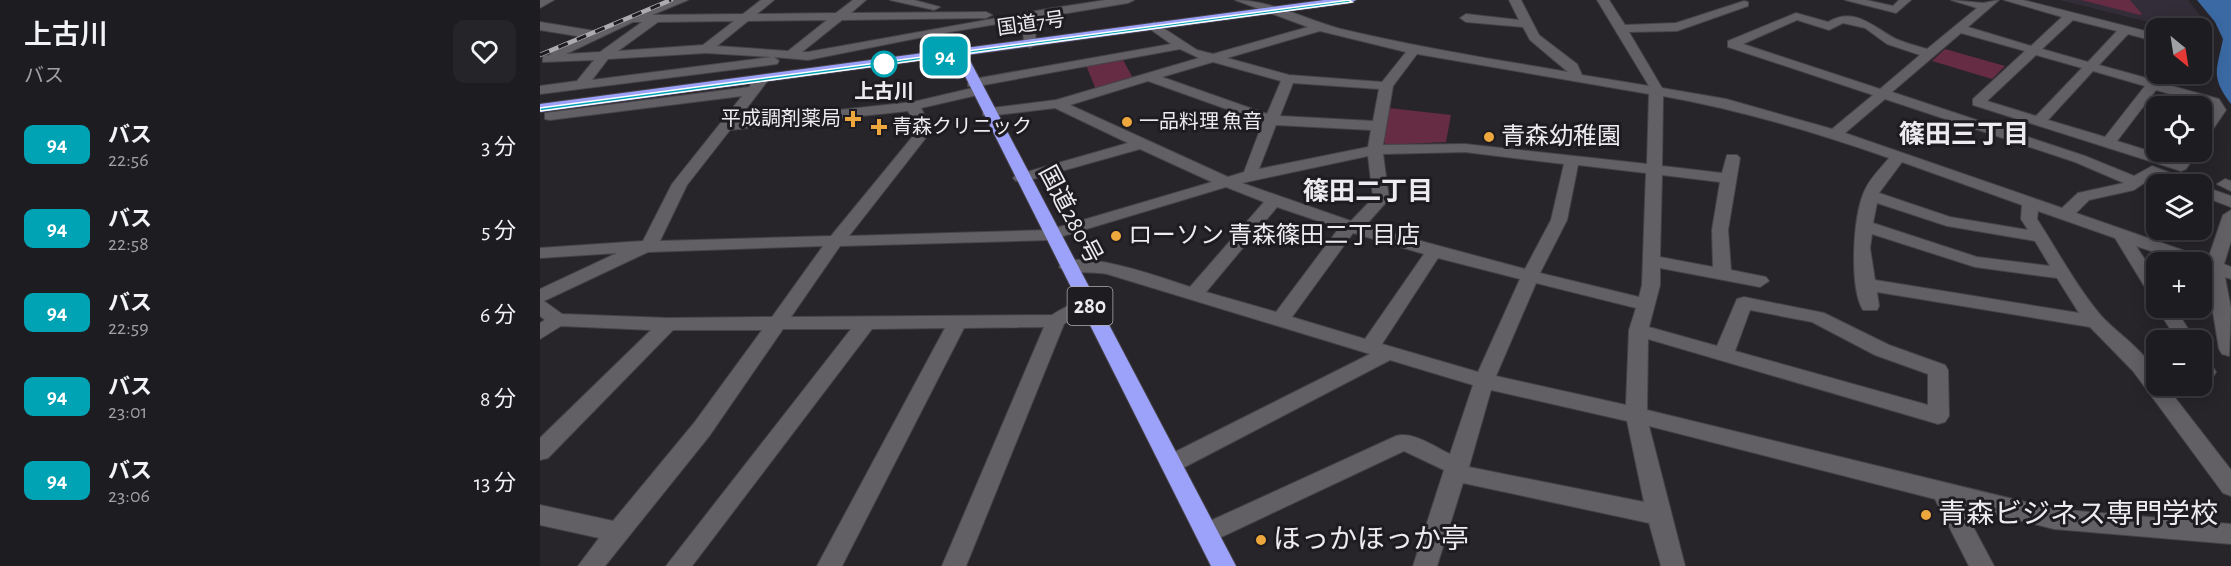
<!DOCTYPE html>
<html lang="ja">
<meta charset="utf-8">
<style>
:root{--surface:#1d1c20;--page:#252529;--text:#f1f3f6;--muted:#a0a1a5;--line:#3b3a3e}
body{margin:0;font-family:"Alegreya Sans","Noto Sans JP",sans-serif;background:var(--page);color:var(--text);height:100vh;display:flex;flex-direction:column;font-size:22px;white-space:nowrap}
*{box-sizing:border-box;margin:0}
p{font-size:20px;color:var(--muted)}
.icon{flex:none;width:33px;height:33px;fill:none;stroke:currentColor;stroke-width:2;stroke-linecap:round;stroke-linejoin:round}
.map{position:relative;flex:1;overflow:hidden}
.drawer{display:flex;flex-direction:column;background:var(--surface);width:540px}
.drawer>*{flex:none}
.badge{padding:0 12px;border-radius:9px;font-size:21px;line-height:39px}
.needle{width:39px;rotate:150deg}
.tools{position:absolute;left:1606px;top:18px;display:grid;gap:12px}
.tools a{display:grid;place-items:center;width:66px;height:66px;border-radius:12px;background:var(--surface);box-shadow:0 3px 15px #0003,0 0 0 2px var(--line);font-size:30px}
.map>.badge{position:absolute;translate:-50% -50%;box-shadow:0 0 0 3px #fff}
.round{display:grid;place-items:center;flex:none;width:63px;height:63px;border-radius:12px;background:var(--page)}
.headline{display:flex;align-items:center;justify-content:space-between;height:102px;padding:0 24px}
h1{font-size:28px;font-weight:600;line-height:45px}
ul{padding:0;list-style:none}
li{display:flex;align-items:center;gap:18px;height:84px;padding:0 24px}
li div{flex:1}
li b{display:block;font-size:22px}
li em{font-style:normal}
li .badge{min-width:66px;font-weight:700;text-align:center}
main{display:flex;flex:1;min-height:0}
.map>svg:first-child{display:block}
</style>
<main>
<section class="drawer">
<div class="headline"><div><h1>上古川</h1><p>バス</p></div><a class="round"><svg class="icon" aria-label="heart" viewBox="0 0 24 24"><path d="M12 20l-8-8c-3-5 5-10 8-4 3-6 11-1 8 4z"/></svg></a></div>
<ul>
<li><span class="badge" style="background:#00a3b4;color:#fff">94</span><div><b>バス</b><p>22:56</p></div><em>3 分</em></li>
<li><span class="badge" style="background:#00a3b4;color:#fff">94</span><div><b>バス</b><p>22:58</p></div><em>5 分</em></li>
<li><span class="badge" style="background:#00a3b4;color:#fff">94</span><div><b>バス</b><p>22:59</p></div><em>6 分</em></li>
<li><span class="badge" style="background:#00a3b4;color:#fff">94</span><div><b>バス</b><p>23:01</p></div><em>8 分</em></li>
<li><span class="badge" style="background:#00a3b4;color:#fff">94</span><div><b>バス</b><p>23:06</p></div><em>13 分</em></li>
</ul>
</section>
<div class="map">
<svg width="1691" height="566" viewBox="0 0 1691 566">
<rect width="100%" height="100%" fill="#27252a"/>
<path fill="#322d38" d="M1520,0H1648L1670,28L1672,38L1662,36V28H1633Z"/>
<path fill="#652c43" d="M1541,0H1590L1602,14L1600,15Z
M1405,49L1465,66L1452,79L1392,61Z
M582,58L594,80L556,90L546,65Z
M849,108L911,115L906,142L846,145L843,140Z"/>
<path fill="#3a69a3" d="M1657,0H1691V104C1670,76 1677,70 1683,39L1675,22Z"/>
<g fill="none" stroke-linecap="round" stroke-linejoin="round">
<g stroke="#454348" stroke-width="2">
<path id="minor" d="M0,0H14L0,8Z
M132,0H148L112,15L203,14L221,0H234L217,14L296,13L313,0H326L311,13L446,12L452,15L446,18L302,20L262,52H268L507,9L566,0H594L588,3L510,16L495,30L496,44L490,48L484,44L483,29L493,18L398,34L268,60L234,57L239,61L237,64L0,94V86L37,81L54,60L3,62V56L10,55L12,51L43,37L0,30V22L55,31ZM287,20L248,51L177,46L208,21ZM194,21L163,45L78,51L118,22ZM93,22H102L60,52L26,54ZM166,53L232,57L52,80L68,59Z
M350,0H374L400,7L394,10Z
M695,0C731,0 766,20 801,29C876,47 952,59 1028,72L990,40L983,27L926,22L920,18L926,14L979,20L969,0H981L999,35L1037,64L1042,75L1109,86L1057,0H1069L1085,25L1136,23L1204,1L1208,2V6L1137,31L1089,32L1122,88L1186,99L1292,129L1333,95L1188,47V41L1256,13L1288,22C1315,6 1333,27 1356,39C1365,43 1377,46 1387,49L1437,8L1411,0L1443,3L1459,0L1428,27L1491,46L1522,17L1464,0H1483L1617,34V42L1588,34L1559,65L1610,79L1616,71L1627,74L1621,83L1679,99L1686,110L1667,138L1662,139V125L1672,110L1669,105L1616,90L1577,141L1638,160L1644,152H1658L1646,169L1641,171L1433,105V99L1485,51L1421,33L1352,92L1545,156L1594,176L1612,166L1652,181L1653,184H1633L1613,177L1594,190L1549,200L1536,213L1668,259L1683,215L1691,210V241L1684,264L1691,267V279L1685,277L1691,309L1689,356L1682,354L1679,349L1666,270L1662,269V262H1644L1596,246L1617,278V299L1611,297L1575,238L1498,211L1497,219C1517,250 1535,284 1558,312C1575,334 1617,355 1617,386H1626L1691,470V496L1683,493L1593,371L1550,327L1337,292L1339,306L1337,310H1323C1309,288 1313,217 1324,192C1329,179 1341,168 1349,158C1275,132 1201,110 1123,96L1122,166L1182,173L1187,155H1197L1200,158L1188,230L1191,270L1226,277L1229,281L1220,287L1120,268V285L1109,327L1177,346L1197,299L1204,297L1284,313L1349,345L1405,365L1408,370L1409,416L1405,422L1398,424L1108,339L1107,410L1514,509L1691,524V544L1514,529L1422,506L1454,566H1429L1395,499L1109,426L1145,566H1121L1109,523L923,483L897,566H873L904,470L864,451L675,540L667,543L659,540L655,533L659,526L856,436C873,431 895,447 910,454L933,385L850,360L639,470L631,473L623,470L620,464L623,458L830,354L567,274C555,271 525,275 519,267C534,245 628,280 650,287L724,202L686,187L510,240L300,246L251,317L512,315C524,307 542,298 557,302L559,306L557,310L536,316L524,324L426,566H402L504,327L424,328L302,566H277L405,328L332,329L152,566H126L311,329H243L170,435L65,566H38L59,538L0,525V505L73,521L154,423L222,330H133L8,458L0,460V438L111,330L21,326L0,339V323L5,320L0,316V289L77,253L0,258V248L103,241L132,184L202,96L10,120L5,119V113L209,87L217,76L222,75L229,79L197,121L373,102L437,87L442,88V94L381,108L392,130L309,236L509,230L672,182L600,149L486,181H476L473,178L476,175L588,143L515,108L448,116L443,115V109L516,100L659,58L640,49L433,87L428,86V80L631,44L610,29L608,26L614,22L657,50L673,54L768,27ZM1257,20L1289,30L1303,23L1325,28L1347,44L1380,55L1340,89L1203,44ZM1533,20L1577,31L1548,62L1502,49ZM780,31L866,52L842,82L749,75L687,58ZM877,54L1109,94L1107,164L925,144L843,145L853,86ZM1496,55L1542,68L1496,116L1447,101ZM673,62L741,81L727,114L622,77ZM1553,71L1605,86L1565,137L1508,120ZM608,81L723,122L704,172L688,177L530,105ZM753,83L839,89L833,121L740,116ZM1345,99L1535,162L1584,183L1538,193L1522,208L1305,133ZM368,111L378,130L291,236L120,241L147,185L190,130ZM736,125L831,130L828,147L719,169ZM925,152L1024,164L1011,220L985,269L825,226L849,199L843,154ZM828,156L833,198L811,221L702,183ZM1362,162L1482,205L1481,219L1488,230L1410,217L1339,193ZM1038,165L1106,173L1102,285L1099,297L1000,273L1027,220ZM1122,175L1180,182L1172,230L1173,267L1120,257ZM1337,203L1407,226L1495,241L1510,266L1437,257L1333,223ZM737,207L799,228L736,312L666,292ZM813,233L884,254L825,339L752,317ZM1332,234L1435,267L1517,278L1539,313L1335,280L1330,248ZM283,246L232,317L128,318L22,314L4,301L108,252ZM898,258L980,279L938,372L842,344ZM996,283L1096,308L1089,330L1086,405L956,376ZM1210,310L1272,322L1335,355L1388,374V405L1195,351ZM951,390L1087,421L1104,502L929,467Z
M1305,0H1326L1353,6L1359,0H1371L1356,13Z
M1685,179L1691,181V191L1677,184Z
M1662,186L1691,196V207L1662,196Z
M1617,308H1635L1655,340H1637Z
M1662,359C1670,361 1672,365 1676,372L1673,377L1662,378Z"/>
</g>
<g stroke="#454348" stroke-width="2">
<path id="highway" d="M784,0H816L810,3L427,55L696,566H671L415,56L0,112V104L413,49L415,42H423L425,48Z"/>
</g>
<use href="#minor" fill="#625f65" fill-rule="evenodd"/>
<use href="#highway" fill="#9ca1fa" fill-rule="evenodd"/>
<g stroke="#adabaf" stroke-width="4.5">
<path id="rail" d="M0,55L131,0"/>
</g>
<use href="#rail" stroke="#1e1b21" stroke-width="3" stroke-dasharray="10" stroke-linecap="butt"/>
</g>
<path fill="#00a3b4" stroke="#fff" stroke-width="1.5" d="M809,0L812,2L0,111V108Z"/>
<circle fill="#fff" stroke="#00a3b4" stroke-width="3" cx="344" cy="64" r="12"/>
<g fill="#eea73d" stroke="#1e1b21" stroke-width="2">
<path d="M310 110h6v6h6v6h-6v6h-6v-6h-6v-6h6z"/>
<circle cx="587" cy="122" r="6"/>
<path d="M336 118h6v6h6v6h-6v6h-6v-6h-6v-6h6z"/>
<circle cx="949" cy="137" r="6"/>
<circle cx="576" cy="236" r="6"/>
<circle cx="1386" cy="515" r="6"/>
<circle cx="721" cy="540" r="6"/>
</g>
<g text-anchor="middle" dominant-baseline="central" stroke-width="6" stroke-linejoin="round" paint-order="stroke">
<g font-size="20" fill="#edebef" stroke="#1e1b21">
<text transform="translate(491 24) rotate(-8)">国道7号</text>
</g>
<g font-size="20" font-weight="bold" fill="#edebef" stroke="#1e1b21">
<text x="344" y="92">上古川</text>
</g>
<g font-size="20" fill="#edebef" stroke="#1e1b21" text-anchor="start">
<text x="301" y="119" text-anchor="end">平成調剤薬局</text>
<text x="599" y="122">一品料理 魚音</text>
<text x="352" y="127">青森クリニック</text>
</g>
<rect fill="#1e1b21" stroke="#afadb1" stroke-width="1.5" x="527.5" y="287" width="45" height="38" rx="4.5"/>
<g font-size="22" font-weight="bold" fill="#edebef">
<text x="550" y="306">280</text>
</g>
<g font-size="24" fill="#edebef" stroke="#1e1b21" text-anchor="start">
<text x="961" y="137">青森幼稚園</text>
<text x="588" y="236">ローソン 青森篠田二丁目店</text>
</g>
<g font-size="24" fill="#edebef" stroke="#1e1b21">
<text transform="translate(530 215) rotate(62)">国道280号</text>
</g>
<g font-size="26" font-weight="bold" fill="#edebef" stroke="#1e1b21">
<text x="1424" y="135">篠田三丁目</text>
<text x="828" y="192">篠田二丁目</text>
</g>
<g font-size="28" fill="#edebef" stroke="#1e1b21" text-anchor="start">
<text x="1398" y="515">青森ビジネス専門学校</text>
<text x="733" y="540">ほっかほっか亭</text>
</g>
</g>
</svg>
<div class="tools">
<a><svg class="needle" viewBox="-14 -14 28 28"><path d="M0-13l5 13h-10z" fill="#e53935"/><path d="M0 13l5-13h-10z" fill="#a0a1a5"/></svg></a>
<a><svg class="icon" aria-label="locate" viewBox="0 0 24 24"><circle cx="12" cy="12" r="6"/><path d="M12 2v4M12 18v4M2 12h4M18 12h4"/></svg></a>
<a><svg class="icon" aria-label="layers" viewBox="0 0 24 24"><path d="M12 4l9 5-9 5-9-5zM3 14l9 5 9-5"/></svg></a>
<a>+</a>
<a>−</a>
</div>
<b class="badge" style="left:405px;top:56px;background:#00a3b4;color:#fff">94</b>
</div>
</main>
